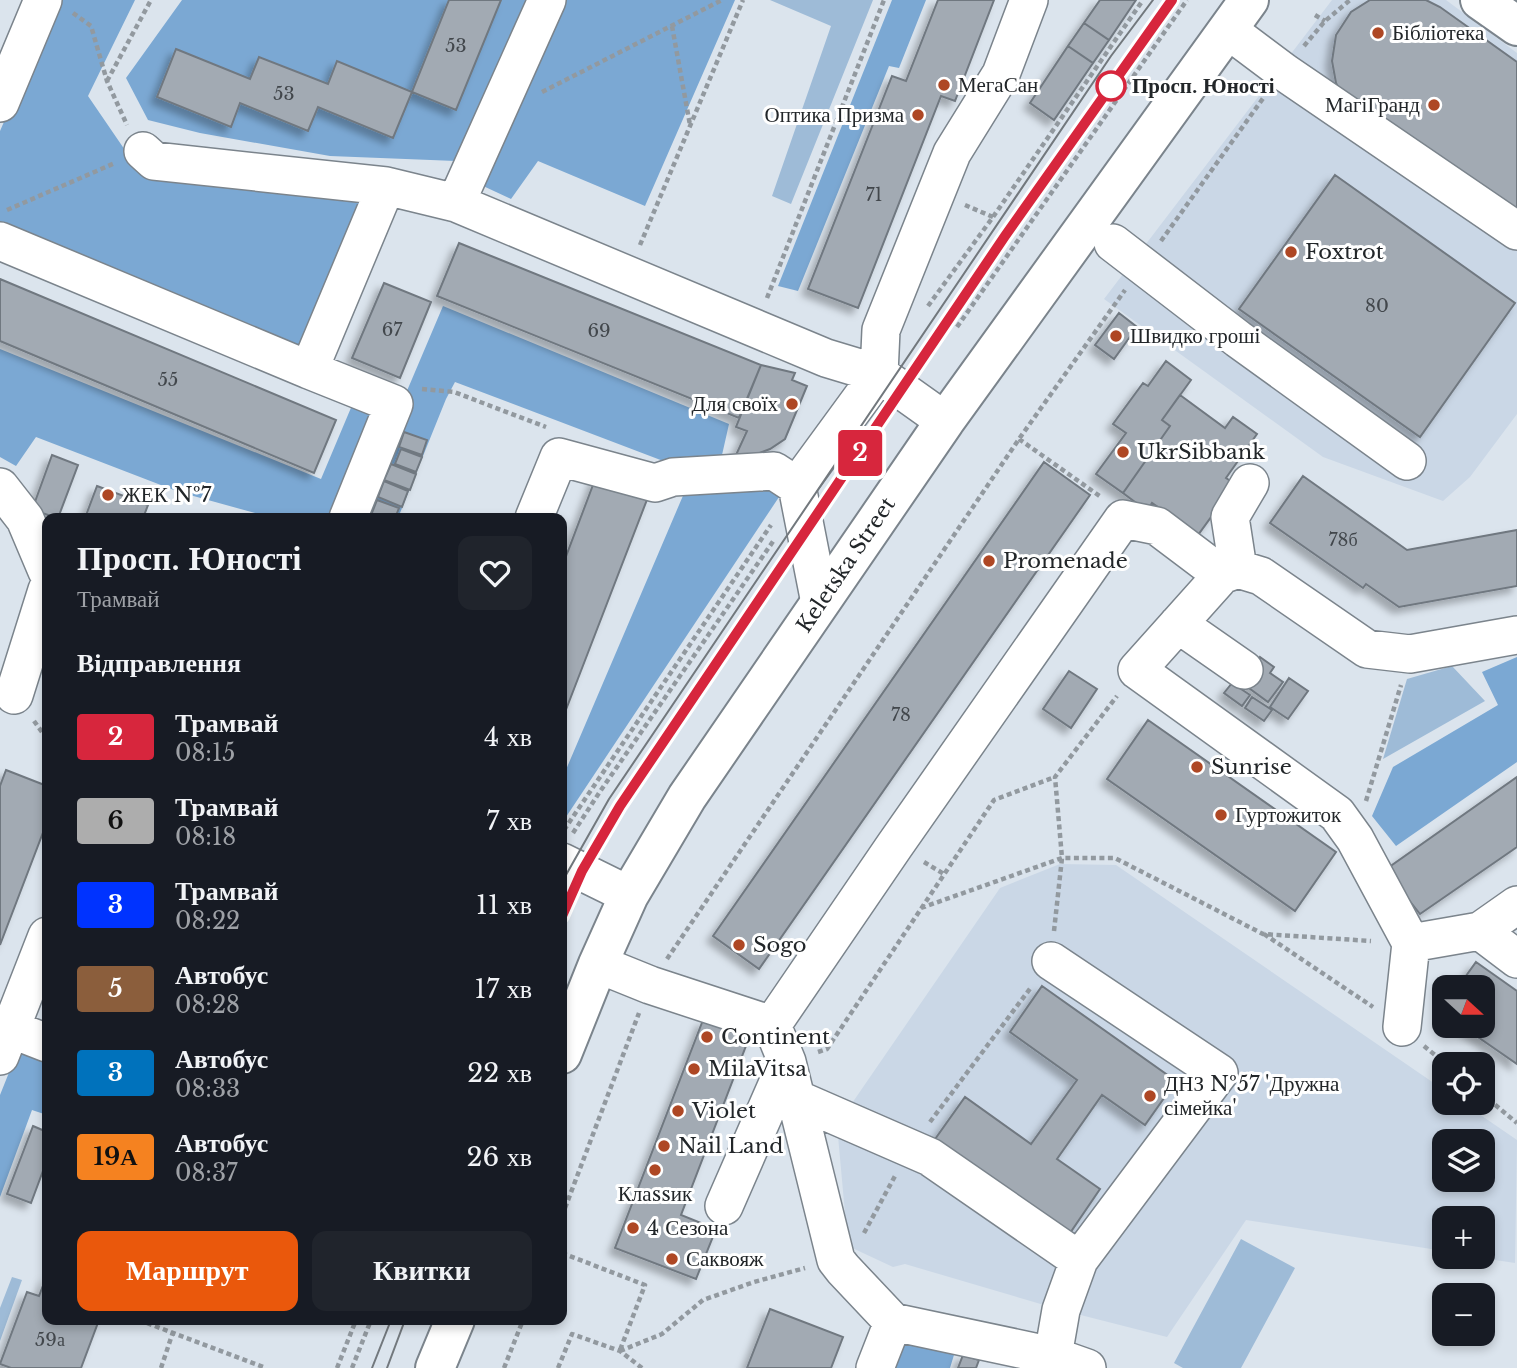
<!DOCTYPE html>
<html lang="uk">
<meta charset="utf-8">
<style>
:root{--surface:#171b24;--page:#20242c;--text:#f1f3f6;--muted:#9ea1a6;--accent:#ea580c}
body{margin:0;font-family:"Libre Baskerville",serif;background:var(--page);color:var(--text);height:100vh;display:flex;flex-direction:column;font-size:26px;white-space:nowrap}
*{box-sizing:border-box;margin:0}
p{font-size:23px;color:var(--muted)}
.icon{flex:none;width:38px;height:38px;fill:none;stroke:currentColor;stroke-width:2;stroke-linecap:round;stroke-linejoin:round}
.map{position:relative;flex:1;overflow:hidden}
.sheet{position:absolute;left:42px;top:513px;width:525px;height:812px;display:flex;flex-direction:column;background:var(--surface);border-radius:14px;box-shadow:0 4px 10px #0003}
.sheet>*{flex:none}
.badge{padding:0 14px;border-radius:5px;font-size:24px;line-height:46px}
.needle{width:46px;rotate:111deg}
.fabs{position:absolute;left:1432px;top:975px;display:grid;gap:14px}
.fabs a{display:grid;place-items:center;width:63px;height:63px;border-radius:14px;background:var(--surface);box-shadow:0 4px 10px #0003;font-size:35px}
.map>.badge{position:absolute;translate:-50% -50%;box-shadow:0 0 0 4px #fff}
h2{padding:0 35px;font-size:26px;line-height:63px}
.round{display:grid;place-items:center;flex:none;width:74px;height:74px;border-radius:14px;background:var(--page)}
.summary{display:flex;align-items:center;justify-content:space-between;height:119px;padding:0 35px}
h1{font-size:33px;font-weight:600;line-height:52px}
.button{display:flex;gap:14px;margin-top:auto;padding:14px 35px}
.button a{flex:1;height:80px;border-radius:14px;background:var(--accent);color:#fff;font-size:28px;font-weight:600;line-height:80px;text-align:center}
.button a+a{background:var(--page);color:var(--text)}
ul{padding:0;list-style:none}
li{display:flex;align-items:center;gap:21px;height:84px;padding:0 35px}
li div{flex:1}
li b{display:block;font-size:26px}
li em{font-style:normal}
li .badge{min-width:77px;font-weight:700;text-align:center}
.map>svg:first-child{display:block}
</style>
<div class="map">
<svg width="1517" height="1368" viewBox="0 0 1517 1368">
<defs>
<filter id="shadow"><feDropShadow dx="-6" dy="6" stdDeviation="3.5" flood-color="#0004"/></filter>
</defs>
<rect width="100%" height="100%" fill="#dbe4ed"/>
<path fill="#cad7e6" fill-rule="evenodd" d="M1332,0H1446L1517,53V414L1470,477L1443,501L1323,457L1104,299Z
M1060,864L1116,865L1444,1090V1102L1463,1103L1517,1140L1515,1263L1476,1257L1482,1256V1218H1444V1251L1246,1220L1167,1337L1061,1310L905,1264L893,1267L848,1246L837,1125L1000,888ZM1444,1141H1482V1180H1444Z"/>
<path fill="#9ebbd7" d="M770,0H873L791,204L772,196L831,26Z
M1452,666L1485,701L1383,759L1407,679Z
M1241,1239L1295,1268L1241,1368H1183L1174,1363Z
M12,1277L22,1280L0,1341V1308Z"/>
<path fill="#7ba8d3" d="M57,0H135L88,96L142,175L368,193L304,347L0,226V131Z
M182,0H526L456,161L330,156L200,133L148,120L126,78Z
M558,0H735L645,206L538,161L511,199L481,185Z
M892,0H926L899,68L889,66L798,291L778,286Z
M443,306L729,424L722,455L749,465L783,491L562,823V779L685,491L679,467L455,382L446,399L398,518H353Z
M0,349L321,479L353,403L378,405L330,518H273L179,492L36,437L16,466L0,457Z
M1517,657V762L1396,846L1372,816L1393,767L1498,705L1482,672Z
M18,1050L47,1061V1115L32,1110L0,1197V1095Z
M895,1334L957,1345L950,1368H881Z"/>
<path fill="#a2aab3" stroke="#707880" stroke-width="2" filter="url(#shadow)" d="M449,0H501L456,110L412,92Z
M938,0H994L955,101L941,96L858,308L808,289L892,76L906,81Z
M1100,0H1136L1109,40L1084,23Z
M1370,0H1426L1440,7L1517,62V213L1343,97L1336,83L1332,61L1336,35L1351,12Z
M1370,0H1426L1440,7L1517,62V213L1343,97L1336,83L1332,61L1336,35L1351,12Z
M1084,23L1109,40L1093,63L1068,46Z
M1068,46L1093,63L1054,120L1030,103Z
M176,49L250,79L259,57L328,84L337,61L412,92L393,138L318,107L308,131L240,103L231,127L157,97Z
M1335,175L1515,303L1420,437L1239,309Z
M459,243L761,365L739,418L437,296Z
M0,279L336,420L314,473L0,341Z
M384,283L431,302L400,378L352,358Z
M1119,313L1137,327L1114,359L1095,345Z
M1166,361L1191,380L1162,420L1170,426L1123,493L1096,474L1126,433L1113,424L1143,383L1148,386Z
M761,365L795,373L792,380L807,386L785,439L770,449L757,454L736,455L747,431L736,427Z
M1180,395L1225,428L1233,417L1257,434L1226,478L1235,484L1198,535L1152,503L1147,511L1123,493L1170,426L1162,420Z
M404,432L427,440L422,455L399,447Z
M401,449L422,457L416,472L395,464Z
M52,455L78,465L58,518L32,510Z
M1044,462L1090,495L759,969L713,936Z
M391,464L416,474L410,490L384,480Z
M1303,476L1407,550L1517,530V586L1399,607L1366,584L1363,588L1270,523Z
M596,477L648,497L562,720V567Z
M384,481L408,491L402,507L378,497Z
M97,486L148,505L143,518H85Z
M377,500L399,508L395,518H370Z
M1260,657L1274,667L1270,673L1283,682L1268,702L1242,683Z
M1069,671L1097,689L1071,728L1043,709Z
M1289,678L1308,691L1288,719L1270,707Z
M1232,683L1250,695L1242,706L1224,693Z
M1252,697L1272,710L1264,721L1245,708Z
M1148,720L1336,852L1295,911L1107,779Z
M6,770L47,786V822L0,945V786Z
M1517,777V847L1420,914L1385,870Z
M1476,962L1517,991V1064L1462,1026H1482V987H1458Z
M1042,986L1176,1081L1145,1125L1102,1095L1057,1159L1100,1189L1068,1236L933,1142L965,1097L1031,1144L1077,1080L1010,1032Z
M703,1020L749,1038L681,1215L716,1229L696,1279L615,1248Z
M33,1126L47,1132V1160L31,1203L7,1194Z
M47,1275V1320H99L81,1368H11L0,1364L27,1292L39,1296Z
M770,1309L843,1337L831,1368H747Z
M963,1355L979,1360L976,1368H958Z"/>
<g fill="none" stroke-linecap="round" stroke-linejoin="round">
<g stroke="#7b848c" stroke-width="40">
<path id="minor" d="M1228,30L1284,72L1517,231
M0,103L43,0
M143,151L154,161L386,186
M456,203L547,0
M0,241L309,370L386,186L456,203L826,358L879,374L945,421
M1113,243L1238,339L1407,461
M309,370L394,404L348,518
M797,486L820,603
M0,487L25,519L47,571
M534,518L559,457L655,483L673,477L774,471L797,486L879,374L881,330L952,153L1001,74L1029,0
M1238,569L1230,517L1250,483
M1222,575L1137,670L1337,814L1355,839L1411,943L1480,931L1517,905
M1178,624L1244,670
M14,695L47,590
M562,862L629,895
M1480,931L1517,959
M1051,961L1219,1073L1079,1260L1061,1310L1053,1356
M598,964L650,985L772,1025L787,1062L836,1260L843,1269L893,1322L1053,1356L1087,1368
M772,1025L895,845L1123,519L1157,526L1222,575L1238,569L1261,576L1367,649L1410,654L1517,635
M1402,1027L1411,943
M11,1029L47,1043
M0,1056L47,936
M797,1099L930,1157L1079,1260
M724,1206L787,1062
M875,1368L893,1322"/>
</g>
<g stroke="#7b848c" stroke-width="42">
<path id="major" d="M1480,0L1517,26
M562,1054L598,964L629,895L687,797L945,421L1249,0
M435,1368L455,1320"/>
</g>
<path stroke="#92999f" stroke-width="4.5" stroke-dasharray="5 3.5" stroke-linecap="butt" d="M73,13L91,26L107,81L127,125
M1315,15L1325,21
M672,26L690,125
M1304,46L1325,21L1350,0
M107,81L151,0
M542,92L722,0
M965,205L993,217
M7,210L115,163
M1161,241L1264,97
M640,245L743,0
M767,298L884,0
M928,306L993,217L1143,0
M957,327L1187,0
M422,389L454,392L546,427
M1019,439L1101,497
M34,721L47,739
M1366,801L1401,685
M564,830L771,525
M573,833L599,793L774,540
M924,862L944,874
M921,908L1062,858H1115L1263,934L1371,941
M1054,931L1062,858L1055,777L1117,696
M1264,934L1373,1007
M667,959L1019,439L1125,290
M1424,1046L1446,1064
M818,1052L827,1049L994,800L1055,777
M1482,1094L1517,1123
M930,1122L1032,986
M562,1216L639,1013
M864,1233L895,1176
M562,1253L645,1285L620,1350
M139,1320L266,1368
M620,1351L662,1334L703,1300L754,1282L805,1268
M161,1368L173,1332
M337,1368L356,1320
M352,1368L371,1320
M504,1368L523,1320
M558,1368L572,1334L620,1351L642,1368"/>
<use href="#minor" stroke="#fff" stroke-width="37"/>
<use href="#major" stroke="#fff" stroke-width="38"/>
<path stroke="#72787d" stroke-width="2" d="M562,882L609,799L1111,56L1153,0
M562,916L582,871L620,806L1005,236L1172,0
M372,1368L391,1320
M387,1368L405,1320"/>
</g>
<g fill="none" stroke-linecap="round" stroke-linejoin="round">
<g stroke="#fff" stroke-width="16">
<path id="line" d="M562,916L582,871L620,806L1005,236L1172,0"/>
</g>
<use href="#line" stroke="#d7263d" stroke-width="10"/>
</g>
<g fill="#ae4724" stroke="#fff" stroke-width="2.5">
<circle cx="1378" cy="33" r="7"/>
<circle cx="944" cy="85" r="7"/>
<circle cx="1434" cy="105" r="7"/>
<circle cx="918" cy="115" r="7"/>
<circle cx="1291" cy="252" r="7"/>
<circle cx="1116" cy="336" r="7"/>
<circle cx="792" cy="404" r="7"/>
<circle cx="1123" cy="452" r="7"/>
<circle cx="108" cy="495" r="7"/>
<circle cx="989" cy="561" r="7"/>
<circle cx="1197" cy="767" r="7"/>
<circle cx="1221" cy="815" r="7"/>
<circle cx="739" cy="945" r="7"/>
<circle cx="707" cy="1037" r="7"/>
<circle cx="694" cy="1069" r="7"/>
<circle cx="1150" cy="1096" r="7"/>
<circle cx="678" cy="1111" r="7"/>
<circle cx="664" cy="1146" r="7"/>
<circle cx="655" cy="1170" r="7"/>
<circle cx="633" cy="1228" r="7"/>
<circle cx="672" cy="1259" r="7"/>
</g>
<circle fill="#fff" stroke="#d7263d" stroke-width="3.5" cx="1111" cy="86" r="14"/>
<g text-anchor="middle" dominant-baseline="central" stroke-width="6" stroke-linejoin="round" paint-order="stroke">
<g font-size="18" fill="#42474c">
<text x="456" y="46">53</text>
<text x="284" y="94">53</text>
<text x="874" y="195">71</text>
<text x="1377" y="306">80</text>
<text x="392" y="330">67</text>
<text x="599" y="331">69</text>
<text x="168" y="380">55</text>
<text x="1343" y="540">78б</text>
<text x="901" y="715">78</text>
<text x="50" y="1340">59а</text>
</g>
<g font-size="21" fill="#222629" stroke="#fff" text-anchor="start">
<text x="1392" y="33">Бібліотека</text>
<text x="958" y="85">МегаСан</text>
<text x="1420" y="105" text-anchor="end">МагіГранд</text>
<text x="904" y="115" text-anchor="end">Оптика Призма</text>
<text x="1305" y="252">Foxtrot</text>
<text x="1130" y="336">Швидко гроші</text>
<text x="778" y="404" text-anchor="end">Для своїх</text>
<text x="1137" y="452">UkrSibbank</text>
<text x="122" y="495">ЖЕК №7</text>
<text x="1003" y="561">Promenade</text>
<text x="1211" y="767">Sunrise</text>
<text x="1235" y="815">Гуртожиток</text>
<text x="753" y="945">Sogo</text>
<text x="721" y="1037">Continent</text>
<text x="708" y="1069">MilaVitsa</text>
<text x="1164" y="1084">ДНЗ №57 'Дружна<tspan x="1164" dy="24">сімейка'</tspan></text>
<text x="692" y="1111">Violet</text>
<text x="678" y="1146">Nail Land</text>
<text x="655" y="1194" text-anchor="middle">Клаssик</text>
<text x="647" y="1228">4 Сезона</text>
<text x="686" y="1259">Саквояж</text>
</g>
<g font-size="21" font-weight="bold" fill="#222629" stroke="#fff" text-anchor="start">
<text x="1132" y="86">Просп. Юності</text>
</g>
<g font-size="21" fill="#222629" stroke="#fff">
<text transform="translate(846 565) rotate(-56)">Keletska Street</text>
</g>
</g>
</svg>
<div class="fabs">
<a><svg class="needle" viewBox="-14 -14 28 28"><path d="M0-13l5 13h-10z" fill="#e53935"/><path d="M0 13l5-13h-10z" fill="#9ea1a6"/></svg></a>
<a><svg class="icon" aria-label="locate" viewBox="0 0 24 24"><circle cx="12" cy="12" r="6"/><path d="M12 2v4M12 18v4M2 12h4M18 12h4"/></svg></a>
<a><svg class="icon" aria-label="layers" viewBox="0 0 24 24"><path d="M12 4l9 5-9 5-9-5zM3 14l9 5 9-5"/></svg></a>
<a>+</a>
<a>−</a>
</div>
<b class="badge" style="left:860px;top:453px;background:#d7263d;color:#fff">2</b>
<section class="sheet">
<div class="summary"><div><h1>Просп. Юності</h1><p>Трамвай</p></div><a class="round"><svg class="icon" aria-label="heart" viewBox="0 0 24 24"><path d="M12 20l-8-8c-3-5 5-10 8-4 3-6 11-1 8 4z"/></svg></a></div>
<h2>Відправлення</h2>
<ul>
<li><span class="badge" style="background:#d7263d;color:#fff">2</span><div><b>Трамвай</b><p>08:15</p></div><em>4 хв</em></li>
<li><span class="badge" style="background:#adadad;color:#111">6</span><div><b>Трамвай</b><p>08:18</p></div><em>7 хв</em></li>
<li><span class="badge" style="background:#03f;color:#fff">3</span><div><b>Трамвай</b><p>08:22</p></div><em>11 хв</em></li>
<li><span class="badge" style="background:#8b5e3c;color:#fff">5</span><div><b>Автобус</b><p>08:28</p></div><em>17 хв</em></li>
<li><span class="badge" style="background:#0072bc;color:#fff">3</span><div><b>Автобус</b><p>08:33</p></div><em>22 хв</em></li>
<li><span class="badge" style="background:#f58220;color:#111">19А</span><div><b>Автобус</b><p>08:37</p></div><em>26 хв</em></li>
</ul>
<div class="button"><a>Маршрут</a><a>Квитки</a></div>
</section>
</div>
